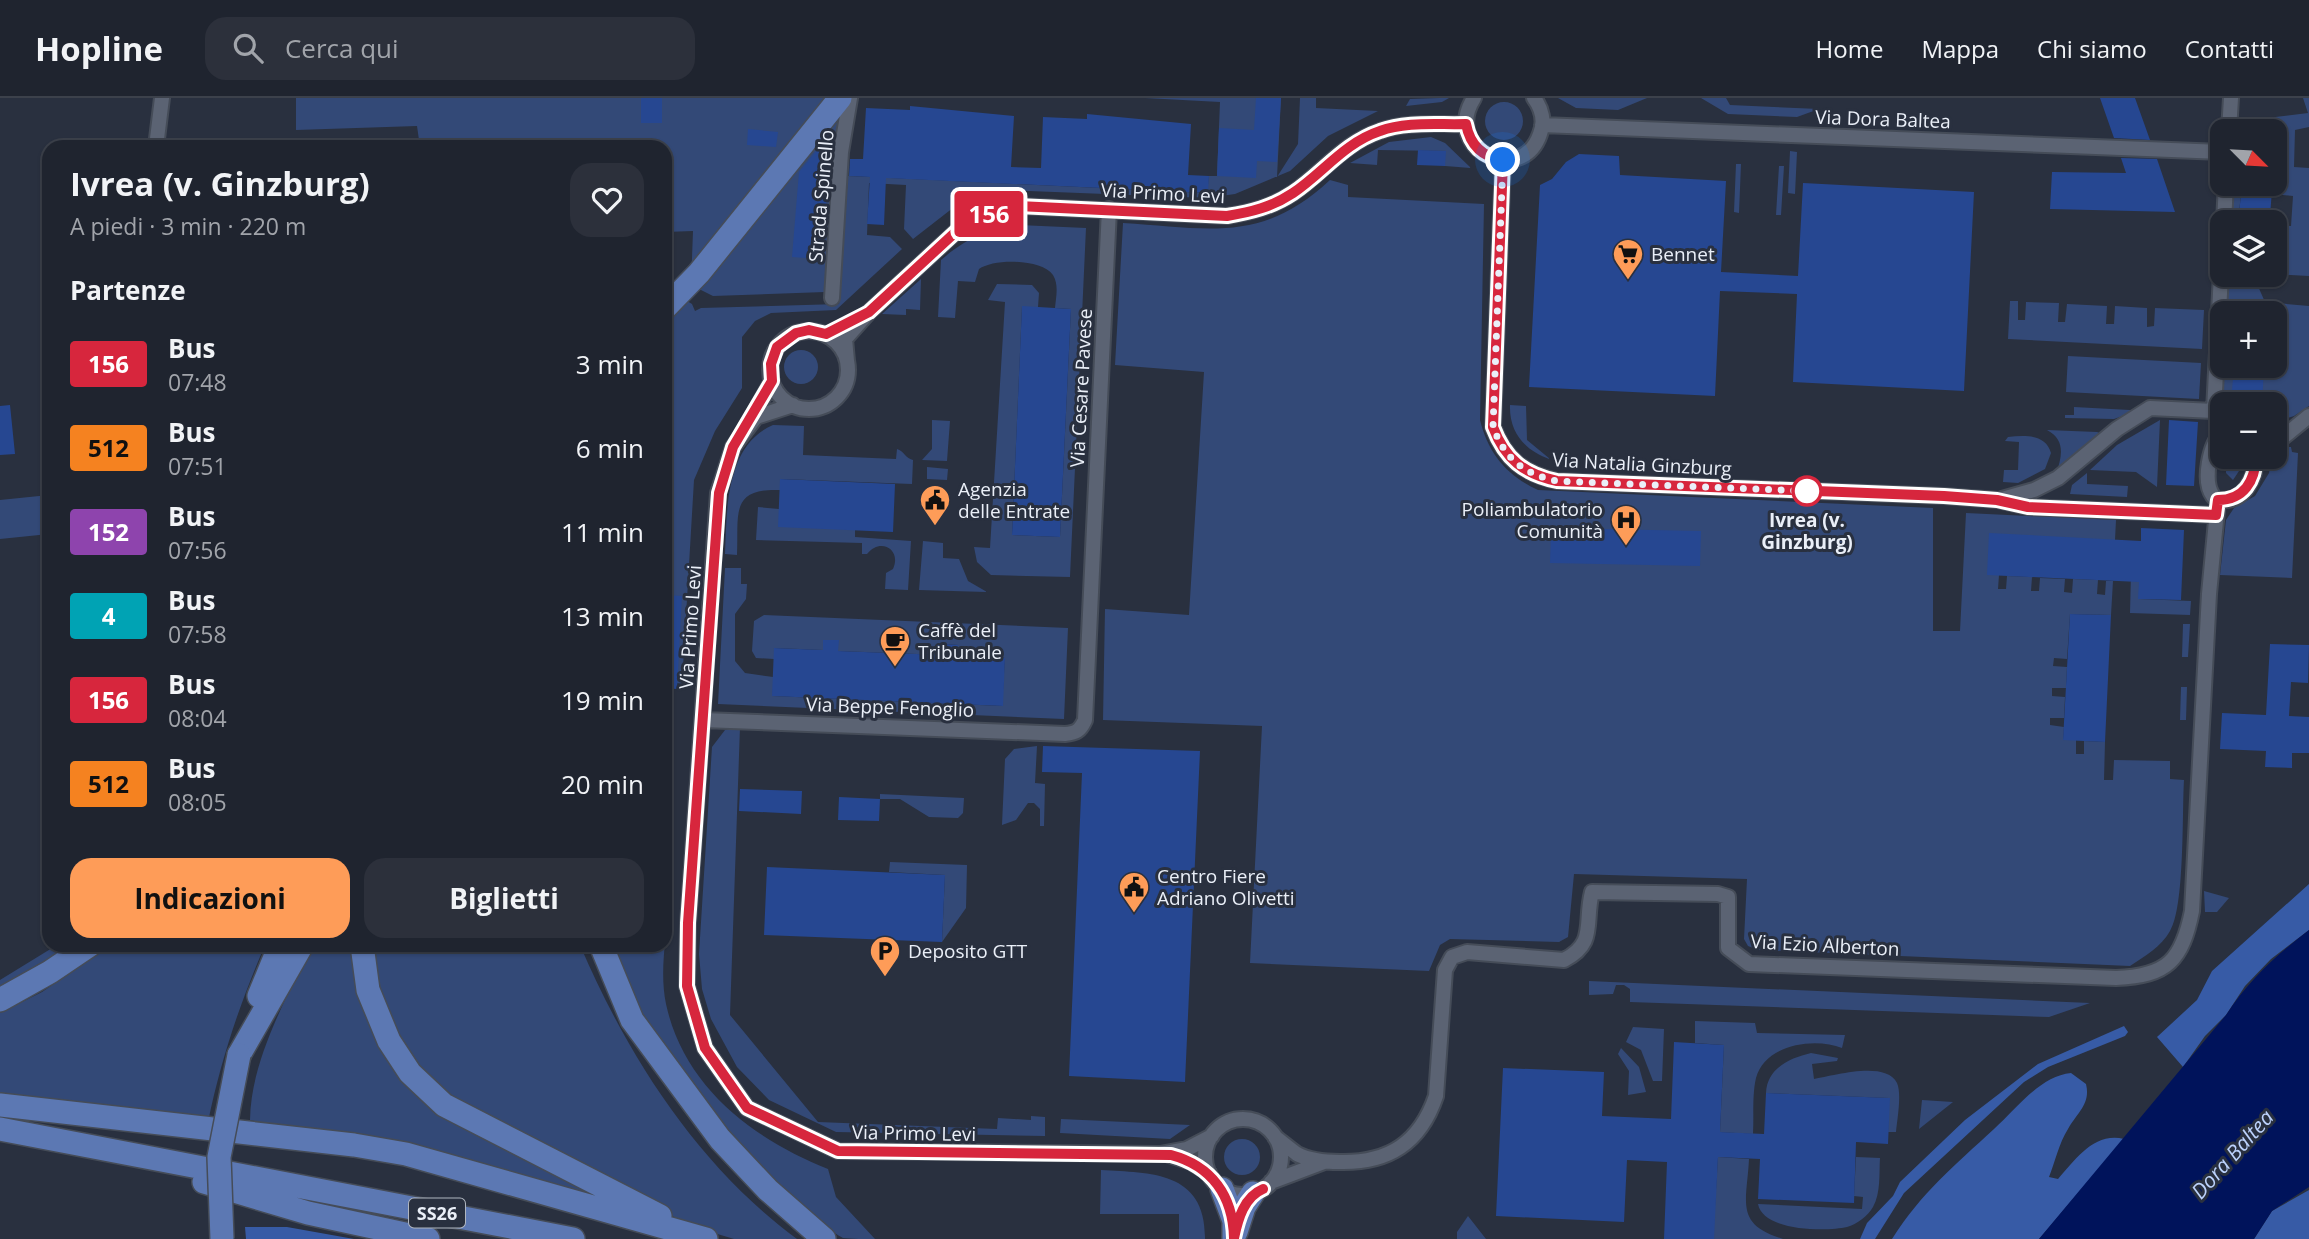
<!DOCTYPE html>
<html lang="it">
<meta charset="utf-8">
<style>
:root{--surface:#1f242f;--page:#2c303b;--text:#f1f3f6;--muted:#a1a4aa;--line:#3c414b;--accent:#fe9c58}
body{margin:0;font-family:"Open Sans",sans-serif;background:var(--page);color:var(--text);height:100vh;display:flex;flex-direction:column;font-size:26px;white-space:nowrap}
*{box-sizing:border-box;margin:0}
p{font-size:23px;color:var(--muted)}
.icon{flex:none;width:38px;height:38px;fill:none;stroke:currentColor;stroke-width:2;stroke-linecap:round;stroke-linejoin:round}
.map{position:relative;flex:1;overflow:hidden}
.drawer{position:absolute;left:42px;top:42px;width:630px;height:812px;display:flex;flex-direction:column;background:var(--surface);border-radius:21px;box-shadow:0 2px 5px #0004,0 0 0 2px var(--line)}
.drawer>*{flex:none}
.badge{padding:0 14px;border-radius:5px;font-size:24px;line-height:46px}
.needle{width:46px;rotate:114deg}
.tools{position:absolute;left:2210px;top:21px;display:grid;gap:14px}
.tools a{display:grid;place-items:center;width:77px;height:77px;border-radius:14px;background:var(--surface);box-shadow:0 2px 5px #0004,0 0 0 2px var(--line);font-size:35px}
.you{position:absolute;width:35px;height:35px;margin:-18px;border:5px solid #fff;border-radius:50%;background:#1a73e8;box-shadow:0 0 0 10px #1a73e833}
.map>.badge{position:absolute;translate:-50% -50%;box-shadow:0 0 0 4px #fff}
h2{padding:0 28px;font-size:26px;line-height:63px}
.round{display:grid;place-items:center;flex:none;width:74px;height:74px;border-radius:21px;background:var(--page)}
.head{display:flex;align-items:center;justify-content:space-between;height:119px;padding:0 28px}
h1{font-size:33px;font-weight:700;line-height:52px}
.primary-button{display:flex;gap:14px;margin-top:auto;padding:14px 28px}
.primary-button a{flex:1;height:80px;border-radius:21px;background:var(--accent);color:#111;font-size:28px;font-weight:700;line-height:80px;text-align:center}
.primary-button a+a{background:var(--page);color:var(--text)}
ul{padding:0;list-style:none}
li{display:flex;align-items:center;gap:21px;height:84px;padding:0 28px}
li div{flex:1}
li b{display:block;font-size:26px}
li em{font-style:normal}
li .badge{min-width:77px;font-weight:700;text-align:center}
header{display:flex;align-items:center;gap:42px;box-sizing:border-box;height:98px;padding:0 35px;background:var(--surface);border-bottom:2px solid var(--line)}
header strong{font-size:33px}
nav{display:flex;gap:38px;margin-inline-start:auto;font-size:24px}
.search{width:490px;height:63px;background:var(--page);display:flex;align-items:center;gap:18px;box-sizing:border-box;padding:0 24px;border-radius:21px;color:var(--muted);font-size:26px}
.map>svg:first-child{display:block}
</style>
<header>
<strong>Hopline</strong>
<div class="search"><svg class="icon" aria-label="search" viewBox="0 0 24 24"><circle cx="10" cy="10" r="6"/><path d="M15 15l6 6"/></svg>Cerca qui</div>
<nav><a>Home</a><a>Mappa</a><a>Chi siamo</a><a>Contatti</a></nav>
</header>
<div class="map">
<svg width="2309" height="1141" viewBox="0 0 2309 1141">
<rect width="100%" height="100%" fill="#29303f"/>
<path fill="#334977" d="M296,0H846L834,55L825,194L713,198L691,187L693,133L665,134V49H420L417,28L296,32Z
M1145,0H1281L1277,79L1298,46L1300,0H1316V10L1378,13L1328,38L1290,73L1235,96L1207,100L1000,92L958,106L913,141L904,131L906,87L869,85L867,137L890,139L902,151L836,212L771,215L755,223L742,239V290L715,333L694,382L682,586L677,585L665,497V231L684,201L692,206L695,213L701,210L839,206L848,78L1207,95L1209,78H1217L1220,4Z
M1439,0H1449L1442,4L1406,8L1410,1Z
M1558,0H1647L1618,12L1576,10Z
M1701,0H1726L1730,7L1819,11L1797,19L1728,16Z
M2303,0H2309V29L2295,32L2294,69L2309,70V178L2275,176V127L2291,128L2293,98L2272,96V92L2268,91V86H2275V33L2249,29L2248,33H2232L2233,24L2308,15Z
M1485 23a19 19 0 1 1 38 0a19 19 0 1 1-38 0Z
M1431,39L1445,45L1471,70L1445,68V53L1378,52L1377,67L1350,65L1389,44Z
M1790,53L1797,54L1795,96L1788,95Z
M1736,66H1741L1739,115L1734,114Z
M1779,68H1784L1781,117H1776Z
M1330,82L1348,87V99L1484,106L1480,322C1488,355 1507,378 1538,392L1933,410V533H1960L1966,415L2116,422L2115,442L1999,477L1998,491H2006L2007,478L2032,479L2031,493H2039L2040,480L2065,481L2064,494L2072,495L2073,481L2098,482L2097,496L2105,497L2106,483H2113L2111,517L2070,516L2067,561L2054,560L2053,568L2067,569L2066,590H2052V598L2065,599L2064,620H2050V627L2064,629L2063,642H2076V656H2084V643L2105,644L2104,682H2113L2114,662L2170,663V681L2184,682C2182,715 2185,809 2170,833C2161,849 2145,858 2130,868L1758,852L1748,848L1744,841L1747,781L1574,776L1568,839L1559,844L1450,841L1440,847L1429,873L1250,865L1262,628L1103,622L1105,511L1189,517L1204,274L1115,267L1123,125C1207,130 1262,146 1330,82Z
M2231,86H2242L2239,115L2251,116L2250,124H2228Z
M1019,127L1086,130L1070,479L991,477L977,464L974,449L990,450L1005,204L988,202L997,186L1032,187L1039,195L1038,209H1022L1012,437L1060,439L1071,211L1055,210C1056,199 1059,187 1053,177C1042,161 994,160 979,171L975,184L958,183L955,220L938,219L941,162C966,141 986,131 1019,127Z
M921,181L920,212L906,211V217L882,216Z
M2228,185L2257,186L2265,204L2309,208V308L2294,318L2275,324V306H2223L2224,268H2275V215H2226Z
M2010,203H2018V222H2025L2026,204L2059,205L2058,224H2065L2067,206L2107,208L2106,226H2114L2115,208L2147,210V229L2154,228L2155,210L2204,212L2202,251L2008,241Z
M784 269a17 17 0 1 1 34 0a17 17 0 1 1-34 0Z
M2068,258L2201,265L2199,301L2066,294Z
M1510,307L1526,308L1527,342L1550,361C1525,353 1509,334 1510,307Z
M2074,309L2130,312L2131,315L2114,321L2065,320V317H2074Z
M932,322L950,323L947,363L922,362L932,351Z
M2160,322L2157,389L2136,374L2090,372L2117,347Z
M773,327L804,328L803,357L896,361L897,351C904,353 905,360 913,362L912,386L781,381L780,392C729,390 739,417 737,457L725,456C727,412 725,348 773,327Z
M2047,332L2097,334L2102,336L2056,376C2062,359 2066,342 2047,332Z
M2008,339C2025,337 2046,336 2051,355L2045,371L2018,385L2003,384L2004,372H2018L2019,344L2005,343Z
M2283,349H2291L2292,354L2298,355L2292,480L2220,477L2226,422L2234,410L2255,398L2269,375L2271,362Z
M2226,359H2240L2239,373L2233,382L2226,375Z
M927,369L948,371L947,382L927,381Z
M2087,375V386L2128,388L2127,399L2070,396L2072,387Z
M49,397V436L0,441V402Z
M758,409L779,411L855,432V439L911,443L908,492L885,491L886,475L893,471C902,451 880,439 867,456H862V445L756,442Z
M923,443L943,445V460L959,461L968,483L987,494L919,492Z
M725,470H741V486H747L746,501L735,516V563L745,575L773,579V598L1002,608L1005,560L958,558V547L943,546L942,557L838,553V542H823V552L775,550L774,561L756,560L752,553L754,523L764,517L1068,530L1064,621L718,606Z
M2131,473H2140L2139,501L2191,503L2190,517L2130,515Z
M2183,526H2190L2188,559H2182Z
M2181,589H2187L2186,622H2180Z
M740,629L730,917L818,1024L997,1031L998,1020L1031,1022V1018L1045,1019V1038L836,1034L769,1002L737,969L711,921L702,891L699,856L712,649L725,632Z
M1037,648L1035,685L1045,686L1044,728H1040V711L1034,705H1028L1016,722L1002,727L1005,661L1014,651Z
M880,696L964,700L963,715L958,720L929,719L900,701H880Z
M890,764L967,767L966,810L942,844L945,777L889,774Z
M2204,793L2229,800L2217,814H2205Z
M665,803L669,804C667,836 659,873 666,906C684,989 753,1041 828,1071L836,1099L875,1141C866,1141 851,1141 843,1140C831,1134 820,1122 809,1113C722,1045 651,949 609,847H665Z
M57,847H76L0,891V882Z
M111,847H265C240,905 221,961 208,1024L0,1002V915L42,894Z
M355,847L386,956L604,1100L250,1022C251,961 286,903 310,848Z
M371,847H580C628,959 698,1068 797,1141H734L691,1128L450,999L414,965L398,938L377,891Z
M1589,883L2090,905L2049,919L1630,904V891L1624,887H1616L1613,896L1589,897Z
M1695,923L1755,925L1757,935L1845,937L1842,950C1815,939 1765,946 1756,980C1752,997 1754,1018 1753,1036L1720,1034L1724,947L1695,945Z
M1633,929L1664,931L1662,983H1653L1641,952L1626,944Z
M1621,950L1639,969L1646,994L1628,997L1629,973L1618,956Z
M1811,955L1838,960L1837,963L1812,966L1814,981C1832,978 1886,962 1897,985C1902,996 1897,1022 1896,1034H1888L1889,1000L1766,995C1767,970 1790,960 1811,955Z
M1922,1002L1953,1004L1919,1031Z
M1061,1021L1190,1027L1170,1041L1060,1035Z
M1224 1059a18 18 0 1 1 36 0a18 18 0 1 1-36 0Z
M1718,1059L1749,1061C1747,1104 1734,1126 1783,1141H1713Z
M1856,1059L1880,1060C1879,1075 1881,1095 1873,1109C1868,1118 1857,1126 1847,1129C1825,1134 1763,1133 1758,1106L1862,1111L1863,1099L1854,1098Z
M1101,1072C1151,1075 1206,1073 1205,1141H1179V1116H1100Z
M1468,1118L1486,1141H1457V1134Z"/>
<path fill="#375ba6" d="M2309,786V832L2271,861L2245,888L2226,917L2205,938L2183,969L2157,939L2197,902L2212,873Z
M2124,928L2128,934L2125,938L2048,969L2024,984L1904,1095L1875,1141H1860L1867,1125L1893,1098L1900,1084L1965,1022L2038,966Z
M2071,975L2086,986C2091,1006 2077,1015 2068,1031C2059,1045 2055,1064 2049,1079L2058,1081C2076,1061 2094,1034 2124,1041L2039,1141H1892C1922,1094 1954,1068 1994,1031C2016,1011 2040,978 2071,975Z
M2309,1092V1141H2254L2272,1113Z
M245,1129H287L354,1141H246Z"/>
<path fill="#00135b" d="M2309,832V1089L2272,1113L2254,1141H2039L2226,917C2249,882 2275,858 2309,832Z"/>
<path fill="#264791" d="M641,0H662V25H641Z
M1256,0H1281L1277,64L1257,63L1256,80L1217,78L1219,30L1254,32Z
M2100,0H2135L2150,42L2114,40Z
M910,8L1014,18L1011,69L1041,70L1043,19L1087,21V16L1191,26L1188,77L1209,78L1208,95L886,80L884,127L867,126L870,79L849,78L850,61H863L866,10L910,12Z
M748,31L778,34L776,49L747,47Z
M1418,52L1446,53L1445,68L1417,67Z
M816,53L829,54L828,60H831L820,161L792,159L799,74Z
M1579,56L1619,58L1620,77L1726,83L1721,174L1798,178L1803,85L1974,94L1964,293L1793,284L1797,196L1720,193L1715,298L1529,289L1540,87L1552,81L1566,64Z
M2121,60L2157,61L2175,114L2050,111L2052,74L2126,75Z
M2242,86H2268V91L2272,92L2270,118L2239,116Z
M1022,208L1071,211L1060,439L1012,437Z
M2234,268L2264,269L2262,306L2231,305Z
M10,307L15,356L0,357V308Z
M2169,322L2198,324L2194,388L2166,387Z
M780,381L895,386L893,434L778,429Z
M1551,430L1701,433L1700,468L1550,465Z
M2141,430L2184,432L2181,502L2138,501L2139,484L1987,477L1989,435L2141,443Z
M665,497L682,498L677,591L665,590Z
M2070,516L2111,517L2105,644L2063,642Z
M823,542H839L838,553L942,557L943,546L958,547V558L1005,560L1003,608L772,598L774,550L823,552Z
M2270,546L2309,547L2308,585L2291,584L2289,618L2309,619V655H2292V670L2265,669L2266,653L2220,651L2222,615L2266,617Z
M1043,648L1200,653L1185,984L1069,978L1082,675L1042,674Z
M740,691L802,693L801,716L739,713Z
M839,699L880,701L879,723L838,722Z
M767,769L945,777L942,844L764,837Z
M1674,944L1724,947L1720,1034L1764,1036L1766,995L1890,1000L1888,1046L1856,1044L1854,1105L1758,1101L1760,1061L1718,1059L1714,1141H1664L1667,1064L1627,1062L1624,1124L1496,1118L1503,970L1604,974L1602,1018L1671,1021Z"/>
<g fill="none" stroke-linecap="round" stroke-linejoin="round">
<g stroke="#454c58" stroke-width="18">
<path id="street" d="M1474,0C1441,52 1522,89 1540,36C1545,24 1542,11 1534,0
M1542,27L2222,54
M2229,33L2231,0
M156,49L162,0
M1503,62L1493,329C1505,361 1524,376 1557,383L1944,398L1998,402L2028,409L2216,417
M2224,124L2226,86
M2222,156L2214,313L2222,323
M832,200L841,54L850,0
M770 272a39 39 0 1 1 78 0a39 39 0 1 1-78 0Z
M847,263L845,241L869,214L960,130L989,116L1018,108L1227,118C1251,114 1272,109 1293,95C1323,74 1344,45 1380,33C1406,23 1439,27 1466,26
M793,307L756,319L733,349L718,395L688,825L687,888L705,950L747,1010L838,1053L1160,1056L1187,1051L1212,1038
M749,325L772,283
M2222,335C2210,346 2202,383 2213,398C2216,402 2218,402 2223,402C2245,403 2256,378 2256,359
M2275,346L2309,318
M2002,401L2034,392L2058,380L2117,331L2150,310L2214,313
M703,622L1065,636C1076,635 1080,633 1085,622L1109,111
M1205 1059a38 38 0 1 1 76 0a38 38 0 1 1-76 0Z
M1275,1039C1283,1045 1290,1051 1297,1056C1310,1063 1327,1064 1340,1064C1389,1065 1420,1045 1436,998L1445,872L1452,859L1467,854L1564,862C1597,845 1584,825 1592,794L1718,796L1728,799V850L1749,866L2116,880C2168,878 2182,862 2192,813L2209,496L2218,402
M1169,1057L1191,1064L1209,1075
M1271,1084L1324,1064"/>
</g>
<g stroke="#454c58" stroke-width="26">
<path id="primary" d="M665,210L699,175L840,0
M362,847L368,892L389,943L410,975L444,1007L660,1118
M601,847L632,922L720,1041L768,1092L824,1141
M259,898L280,847
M0,902L50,874L90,847
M239,957L302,847
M0,1007L354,1047L406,1056L706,1141
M0,1031L573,1141
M204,1084L308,1115L428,1141
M1222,1091L1234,1123V1141
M1236,1134L1244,1109L1253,1095"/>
</g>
<use href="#street" stroke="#5b6373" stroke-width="14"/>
<use href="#primary" stroke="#5c78b3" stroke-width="23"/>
<g stroke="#454c58" stroke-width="26" stroke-linecap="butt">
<path id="primary-bridge" d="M222,1141L219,1059L239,957"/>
</g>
<use href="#primary-bridge" stroke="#5c78b3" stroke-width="23"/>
</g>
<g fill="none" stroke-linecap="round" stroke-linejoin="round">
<g stroke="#fff" stroke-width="16">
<path id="line" d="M1263,1091C1244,1099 1238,1121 1234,1140C1233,1098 1212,1068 1171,1057L838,1053L747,1010L705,950L687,888L688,825L719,395L733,349L772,283L771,266L777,249L796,235L809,232L826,236L869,214L960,130L989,116L1018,108L1227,118C1251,114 1272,109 1293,95C1323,75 1344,45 1380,33C1406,23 1439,27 1466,26C1470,47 1482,59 1503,62L1493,329C1505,361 1524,376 1557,383L1944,398L1997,402L2028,409L2216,417L2218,402C2244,402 2255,383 2256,359"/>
</g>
<use href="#line" stroke="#d7263d" stroke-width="10"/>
<path stroke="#eaeff8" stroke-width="7" stroke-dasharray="0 12.6" d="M1503,62L1493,329C1505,361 1524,376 1557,383L1807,393"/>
</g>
<defs>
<g id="supermarket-pin" transform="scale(1.575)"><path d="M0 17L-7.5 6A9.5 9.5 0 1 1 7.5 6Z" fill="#fe9c58" stroke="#29303f"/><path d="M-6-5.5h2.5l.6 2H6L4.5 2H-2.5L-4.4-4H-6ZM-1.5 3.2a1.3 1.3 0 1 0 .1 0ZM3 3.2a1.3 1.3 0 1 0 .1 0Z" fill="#111"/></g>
<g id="civic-pin" transform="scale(1.575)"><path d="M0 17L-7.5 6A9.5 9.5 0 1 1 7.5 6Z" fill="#fe9c58" stroke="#29303f"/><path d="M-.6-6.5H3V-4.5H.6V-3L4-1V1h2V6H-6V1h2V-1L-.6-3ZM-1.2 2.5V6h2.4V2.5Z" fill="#111"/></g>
<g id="hospital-pin" transform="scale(1.575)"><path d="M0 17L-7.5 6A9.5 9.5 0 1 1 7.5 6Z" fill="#fe9c58" stroke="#29303f"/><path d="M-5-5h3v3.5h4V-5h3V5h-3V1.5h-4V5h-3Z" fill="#111"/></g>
<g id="cafe-pin" transform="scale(1.575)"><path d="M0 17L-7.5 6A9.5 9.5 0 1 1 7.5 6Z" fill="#fe9c58" stroke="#29303f"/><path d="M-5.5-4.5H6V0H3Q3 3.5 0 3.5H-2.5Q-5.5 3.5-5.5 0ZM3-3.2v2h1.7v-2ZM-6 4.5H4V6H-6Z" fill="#111"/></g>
<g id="parking-pin" transform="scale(1.575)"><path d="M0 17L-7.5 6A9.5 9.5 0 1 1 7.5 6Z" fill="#fe9c58" stroke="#29303f"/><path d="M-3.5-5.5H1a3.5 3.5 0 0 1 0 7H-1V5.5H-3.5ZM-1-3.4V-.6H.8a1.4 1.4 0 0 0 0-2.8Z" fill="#111"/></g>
</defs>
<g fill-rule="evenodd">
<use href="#supermarket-pin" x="1628" y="156"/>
<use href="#civic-pin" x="935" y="402"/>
<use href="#hospital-pin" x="1626" y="422"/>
<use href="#cafe-pin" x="895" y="543"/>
<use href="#civic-pin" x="1134" y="789"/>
<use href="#parking-pin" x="885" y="853"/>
</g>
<circle fill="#fff" stroke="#d7263d" stroke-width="3.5" cx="1807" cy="393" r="14"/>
<g text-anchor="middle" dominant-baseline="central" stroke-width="6" stroke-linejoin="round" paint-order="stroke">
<rect fill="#29303f" stroke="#b0b6c0" stroke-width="2" x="409" y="1100.5" width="56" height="29" rx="5"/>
<g font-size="18" font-weight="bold" fill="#eaeff8">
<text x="437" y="1115">SS26</text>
</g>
<g font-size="19" fill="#eaeff8" stroke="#29303f">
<text transform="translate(1883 21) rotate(2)">Via Dora Baltea</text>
<text transform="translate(1163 95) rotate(3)">Via Primo Levi</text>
<text transform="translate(821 98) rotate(-85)">Strada Spinello</text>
<text transform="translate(1081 290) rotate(-87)">Via Cesare Pavese</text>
<text transform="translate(1642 366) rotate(3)">Via Natalia Ginzburg</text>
<text transform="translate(690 529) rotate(-86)">Via Primo Levi</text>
<text transform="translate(890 609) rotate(2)">Via Beppe Fenoglio</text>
<text transform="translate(1825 847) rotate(3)">Via Ezio Alberton</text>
<text transform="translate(914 1035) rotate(1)">Via Primo Levi</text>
</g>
<g font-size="19" fill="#eaeff8" stroke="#29303f" text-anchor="start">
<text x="1651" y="156">Bennet</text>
<text x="958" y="391">Agenzia<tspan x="958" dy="22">delle Entrate</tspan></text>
<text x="1603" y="411" text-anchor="end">Poliambulatorio<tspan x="1603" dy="22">Comunità</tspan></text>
<text x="918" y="532">Caffè del<tspan x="918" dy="22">Tribunale</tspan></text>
<text x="1157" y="778">Centro Fiere<tspan x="1157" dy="22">Adriano Olivetti</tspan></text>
<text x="908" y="853">Deposito GTT</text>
</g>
<g font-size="19" font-weight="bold" fill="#eaeff8" stroke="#29303f">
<text x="1807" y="422">Ivrea (v.<tspan x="1807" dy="22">Ginzburg)</tspan></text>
</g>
<g font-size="21" font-style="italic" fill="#bcd2fc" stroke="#29303f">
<text transform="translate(2232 1056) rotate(-48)">Dora Baltea</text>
</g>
</g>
</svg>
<div class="tools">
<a><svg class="needle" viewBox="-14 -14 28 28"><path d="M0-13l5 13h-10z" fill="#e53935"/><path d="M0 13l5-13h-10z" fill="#a1a4aa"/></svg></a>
<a><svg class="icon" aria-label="layers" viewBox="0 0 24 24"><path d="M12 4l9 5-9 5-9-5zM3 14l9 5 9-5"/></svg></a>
<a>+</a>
<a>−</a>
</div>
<div class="you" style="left:1503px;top:62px"></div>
<b class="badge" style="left:989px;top:116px;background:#d7263d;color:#fff">156</b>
<section class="drawer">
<div class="head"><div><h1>Ivrea (v. Ginzburg)</h1><p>A piedi · 3 min · 220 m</p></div><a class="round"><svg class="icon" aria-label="heart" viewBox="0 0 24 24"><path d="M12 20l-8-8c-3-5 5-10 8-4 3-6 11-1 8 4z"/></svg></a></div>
<h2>Partenze</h2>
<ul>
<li><span class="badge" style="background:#d7263d;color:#fff">156</span><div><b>Bus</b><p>07:48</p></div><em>3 min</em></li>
<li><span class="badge" style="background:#f58220;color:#111">512</span><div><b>Bus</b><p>07:51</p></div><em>6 min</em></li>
<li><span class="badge" style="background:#8e44ad;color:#fff">152</span><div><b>Bus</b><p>07:56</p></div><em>11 min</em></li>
<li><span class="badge" style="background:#00a3b4;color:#fff">4</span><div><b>Bus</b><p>07:58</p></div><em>13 min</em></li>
<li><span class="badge" style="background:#d7263d;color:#fff">156</span><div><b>Bus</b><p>08:04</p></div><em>19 min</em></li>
<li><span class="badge" style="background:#f58220;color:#111">512</span><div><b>Bus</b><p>08:05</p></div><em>20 min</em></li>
</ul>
<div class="primary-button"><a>Indicazioni</a><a>Biglietti</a></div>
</section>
</div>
